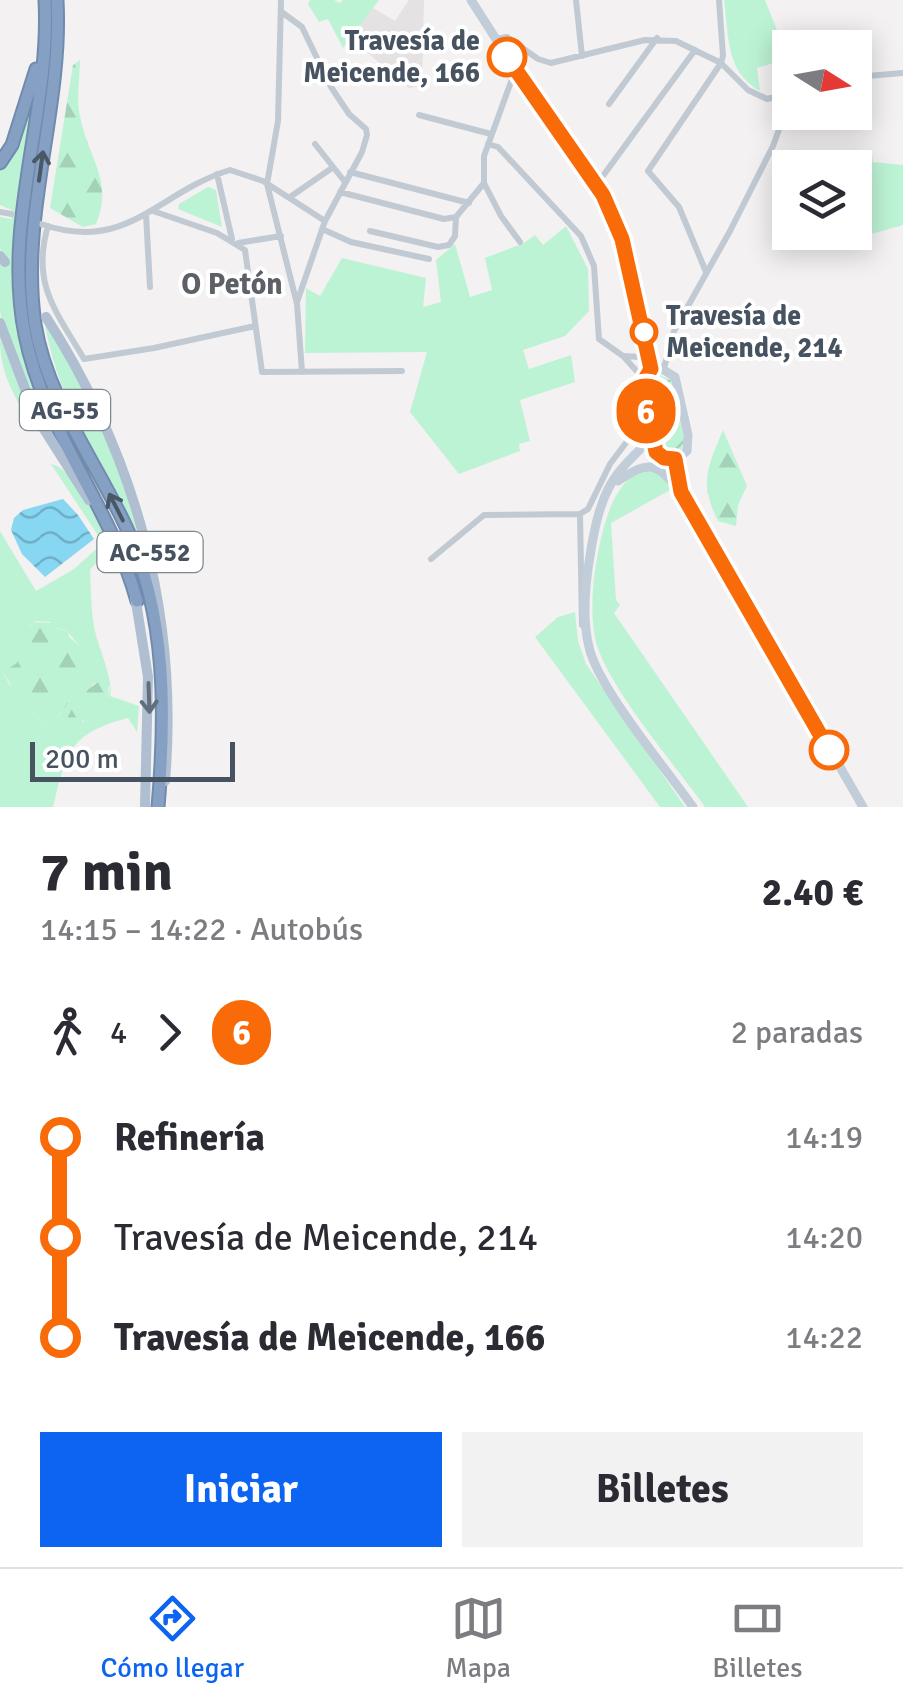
<!DOCTYPE html>
<html lang="es">
<meta charset="utf-8">
<style>
:root{--surface:#fff;--page:#f2f2f3;--text:#2b2b33;--muted:#7c7c81;--line:#e1e1e2;--accent:#0d64f1}
body{margin:0;font-family:Signika,sans-serif;background:var(--page);color:var(--text);height:100vh;display:flex;flex-direction:column;font-size:38px;white-space:nowrap}
*{box-sizing:border-box;margin:0}
p{font-size:32px;color:var(--muted)}
.icon{flex:none;width:55px;height:55px;fill:none;stroke:currentColor;stroke-width:2;stroke-linecap:round;stroke-linejoin:round}
.map{position:relative;height:807px;overflow:hidden}
.side{display:flex;flex-direction:column;background:var(--surface);flex:1}
.side>*{flex:none}
.badge{padding:0 20px;border-radius:32px;font-size:35px;line-height:65px}
.needle{width:65px;rotate:101deg}
.fabs{position:absolute;left:772px;top:30px;display:grid;gap:20px}
.fabs a{display:grid;place-items:center;width:100px;height:100px;border-radius:0px;background:var(--surface);box-shadow:0 5px 25px #0003;font-size:50px}
.scale{position:absolute;left:30px;bottom:25px;width:205px;box-sizing:border-box;padding-left:10px;border:5px solid #475360;border-top:0;font-size:28px;line-height:35px;white-space:nowrap;color:#475360;-webkit-text-stroke:8px #fff;paint-order:stroke}
.map>.badge{position:absolute;translate:-50% -50%;box-shadow:0 0 0 5px #fff}
.legs{display:flex;align-items:center;gap:15px;height:110px;padding:0 40px;font-size:32px}
.legs p{margin-inline-start:auto}
.headline{display:flex;align-items:center;justify-content:space-between;height:170px;padding:0 40px}
h1{font-size:55px;font-weight:700;line-height:75px}
.button{display:flex;gap:20px;margin-top:auto;padding:20px 40px}
.button a{flex:1;height:115px;border-radius:0px;background:var(--accent);color:#fff;font-size:40px;font-weight:700;line-height:115px;text-align:center}
.button a+a{background:var(--page);color:var(--text)}
ul{padding:0 40px;list-style:none}
li{display:flex;align-items:center;gap:35px;height:100px;font-size:38px}
li i{display:grid;place-items:center;width:15px;height:100%;margin:0 12px;background:currentColor}
li i::after{content:'';width:25px;height:25px;margin:-12px;border:8px solid;border-radius:50%;background:var(--surface)}
li p{margin-inline-start:auto}
li:first-child i{background:linear-gradient(#0000 50%,currentColor 0)}
li:last-child i{background:linear-gradient(currentColor 50%,#0000 0)}
.dock{display:flex;justify-content:space-around;align-items:center;height:140px;border-top:2px solid var(--line);background:var(--surface);font-size:28px;color:var(--muted)}
.dock a{display:grid;justify-items:center;gap:5px}
.dock .on{color:var(--accent)}
.map>svg:first-child{display:block}
</style>
<div class="map">
<svg width="903" height="807" viewBox="0 0 903 807">
<defs>
<pattern id="forest-firs" width="22" height="20" patternUnits="userSpaceOnUse" patternTransform="scale(2.5)"><rect width="22" height="20" fill="#bdf3d5"/><path d="M5 1l3.5 6h-7zM16 11l3.5 6h-7z" fill="#a4d2b9"/></pattern>
<pattern id="garden-furrows" width="10" height="10" patternUnits="userSpaceOnUse" patternTransform="scale(2.5)"><rect width="10" height="10" fill="#bdf3d5"/><path d="M-1 1l2-2M0 10L10 0M9 11l2-2" fill="none" stroke="#a4d2b9"/></pattern>
<pattern id="water-waves" width="16" height="10" patternUnits="userSpaceOnUse" patternTransform="scale(2.5)"><rect width="16" height="10" fill="#87d6f2"/><path d="M0 5q4-4 8 0t8 0" fill="none" stroke="#70b0c7"/></pattern>
</defs>
<rect width="100%" height="100%" fill="#f3f1f1"/>
<path fill="#e4e2e3" d="M409,0H424L422,86L409,88L350,38L373,8L395,21Z"/>
<path fill="#bdf3d5" fill-rule="evenodd" d="M310,0H334L340,3L343,0H379L343,48L328,19L319,22L308,4Z
M724,0H765L788,58L757,68L760,91C725,72 729,35 724,0Z
M30,113C33,134 20,178 17,203C7,290 21,366 59,444C35,411 6,352 0,311C0,296 0,278 0,263L8,260L0,249V217L11,219L14,211L0,205V172Z
M811,152L840,157L872,155L873,162L903,165V225L850,240L798,245L813,233L855,232V168L810,158Z
M208,187L216,190L222,227L178,209L179,204Z
M566,226L588,269L589,311L565,336L523,350L529,369L571,355L575,382L520,400L530,441L519,444L520,451L459,474L410,412L427,352L305,353L306,288L320,296L342,258L426,278L423,307L441,302L436,260L455,244L470,297L492,290L485,258L524,243L535,235L543,245Z
M44,318L108,435L141,544C105,470 56,401 44,318Z
M0,338L31,415L30,427C15,392 0,378 0,338Z
M51,464C76,468 105,532 114,555L107,550L90,570C91,589 91,608 94,627C98,647 114,680 110,696L139,706L137,732L128,718C69,733 66,753 53,807H0V531L36,591L74,569L103,543ZM36,621L50,622L55,628L66,630L79,645C66,679 88,696 45,727L34,714L26,711L2,672L18,663C16,646 27,639 30,624ZM94,683L110,687L108,697L95,703L91,718H83L85,733L76,734L68,716Z
M638,471H654L666,481L670,490L611,523L616,600L620,605L614,613L748,807H705C676,766 604,683 595,638C589,605 594,570 601,538C607,513 616,486 638,471Z
M575,612L578,641L586,664L685,807H660L535,637L558,617Z"/>
<path fill="url(#forest-firs)" d="M80,60C80,78 76,99 80,116C88,158 114,181 96,224L83,227L50,208L73,65Z
M723,430L747,486L738,505L736,526L718,521C699,482 707,469 723,430Z
M32,622L52,623L55,628L68,631L69,637L79,645C74,658 78,665 77,678C75,698 61,716 45,727L34,714L18,708L10,683L2,672L17,663L19,644Z
M101,680L109,683L107,705L95,703L91,719L82,720L87,728L85,733L76,734L68,724V716L80,695Z"/>
<path fill="url(#garden-furrows)" d="M657,374L671,380L684,440L681,450L673,455L658,446L645,388L648,379Z"/>
<path fill="url(#water-waves)" d="M63,499L78,515L94,539L45,577L22,554L11,530L14,518L23,510Z"/>
<g fill="none" stroke-linecap="round" stroke-linejoin="round">
<g stroke="#718bae" stroke-width="15">
<path id="highway" d="M45,0C51,112 2,222 25,335C44,431 111,506 137,601
M57,0C63,109 19,215 35,324C47,400 97,462 128,531C167,617 166,715 158,807
M0,163L12,145L36,69"/>
</g>
<path stroke="#c1cad3" stroke-width="6" d="M281,0L278,121L267,184L297,304L302,372
M576,0L582,56
M283,13L302,27L331,87L349,114L366,129L367,135L362,152L325,221L297,302
M496,39L507,37L538,59L551,63L645,40L676,41L721,63L748,90L767,99L790,93
M855,77L903,73
M609,104L657,38
M419,115L491,134
M315,144L345,182
M488,144L498,147L581,236L594,266L599,339L623,356L643,378
M350,172L469,203
M217,174L232,239
M484,183L501,216L520,242
M597,184L695,50
M340,192L444,219L456,217L484,183V156L512,79L519,75
M290,197L332,168
M153,211L217,233L245,250L262,372L402,371
M0,212L12,214
M146,214L150,287
M41,224C128,254 157,192 230,170L263,181L325,221
M48,226C31,284 56,311 84,359L154,348L255,326
M322,229L351,242L429,259
M370,231L438,247L449,245L455,236L456,217
M238,243L281,236
M706,272L679,207L648,171L721,63L723,56L719,0
M624,356L640,357L647,348
M664,368L674,331L730,231L773,146L790,99
M431,559L484,515L580,514
M582,625L580,514L588,509L610,464L647,415"/>
<path stroke="#c2cdda" stroke-width="9" d="M471,0L519,75L603,195L623,239L651,369
M659,367L675,377L688,435L687,451C676,461 668,461 656,452L642,390L646,374Z
M651,436C641,451 626,461 616,476C600,498 594,530 590,556C585,585 582,618 589,647C598,688 667,770 693,807
M675,459L681,491L863,807
M618,481C650,459 656,463 680,491"/>
<path stroke="#afbed1" stroke-width="10" d="M0,256L5,262
M46,317C136,457 179,615 165,781
M0,323L35,415L89,500
M135,596L148,677L145,807"/>
<use href="#highway" stroke="#85a0c2" stroke-width="11"/>
</g>
<defs><path id="oneway-shaft" d="M-6 0H5M1.5-3L5.5 0L1.5 3" fill="none" stroke-width="1.6" stroke-linecap="round" stroke-linejoin="round" transform="scale(2.5)"/></defs>
<g stroke="#4a5765">
<use href="#oneway-shaft" transform="translate(41 166) rotate(-82)"/>
<use href="#oneway-shaft" transform="translate(116 507) rotate(-117)"/>
</g>
<use stroke="#616e7c" href="#oneway-shaft" transform="translate(149 698) rotate(88)"/>
<g fill="none" stroke-linecap="round" stroke-linejoin="round">
<g stroke="#fff" stroke-width="22">
<path id="line-1" d="M507,57L603,195L622,239L651,369L642,384L656,452L664,458L675,459L681,492L829,750"/>
</g>
<use href="#line-1" stroke="#f96b09" stroke-width="15"/>
</g>
<g fill="#fff" stroke="#f96b09" stroke-width="5">
<circle cx="507" cy="57" r="18"/>
<circle cx="644" cy="332" r="12"/>
<circle cx="829" cy="750" r="18"/>
</g>
<g text-anchor="middle" dominant-baseline="central" stroke-width="8" stroke-linejoin="round" paint-order="stroke">
<g fill="#fff" stroke="#7e8790" stroke-width="2.5">
<rect x="20" y="390" width="90" height="40" rx="8"/>
<rect x="97.5" y="532" width="105" height="40" rx="8"/>
</g>
<g font-size="25" font-weight="bold" fill="#475360">
<text x="65" y="410">AG-55</text>
<text x="150" y="552">AC-552</text>
</g>
<g font-size="28" font-weight="bold" fill="#475360" stroke="#fff" text-anchor="end">
<text x="480" y="41">Travesía de<tspan x="480" dy="32">Meicende, 166</tspan></text>
<text x="666" y="316" text-anchor="start">Travesía de<tspan x="666" dy="32">Meicende, 214</tspan></text>
</g>
<g font-size="30" font-weight="bold" fill="#5d6066" stroke="#fff">
<text x="232" y="284">O Petón</text>
</g>
</g>
</svg>
<div class="fabs">
<a><svg class="needle" viewBox="-14 -14 28 28"><path d="M0-13l5 13h-10z" fill="#e53935"/><path d="M0 13l5-13h-10z" fill="#7c7c81"/></svg></a>
<a><svg class="icon" aria-label="layers" viewBox="0 0 24 24"><path d="M12 4l9 5-9 5-9-5zM3 14l9 5 9-5"/></svg></a>
</div>
<div class="scale">200 m</div>
<b class="badge" style="left:646px;top:411px;background:#f96b09;color:#fff">6</b>
</div>
<section class="side">
<div class="headline"><div><h1>7 min</h1><p>14:15 – 14:22 · Autobús</p></div><b>2.40 €</b></div>
<div class="legs"><svg class="icon" aria-label="walk" viewBox="0 0 24 24"><circle cx="13" cy="4" r="2"/><path d="M13 8l-2 6 4 7M11 14l-3 7M7 12l3-4h3l4 4"/></svg>4<svg class="icon" aria-label="forward" viewBox="0 0 24 24"><path d="M9 5l7 7-7 7"/></svg><b class="badge" style="background:#f96b09;color:#fff">6</b><p>2 paradas</p></div>
<ul>
<li><i style="color:#f96b09"></i><b>Refinería</b><p>14:19</p></li>
<li><i style="color:#f96b09"></i><span>Travesía de Meicende, 214</span><p>14:20</p></li>
<li><i style="color:#f96b09"></i><b>Travesía de Meicende, 166</b><p>14:22</p></li>
</ul>
<div class="button"><a>Iniciar</a><a>Billetes</a></div>
</section>
<nav class="dock">
<a class="on"><svg class="icon" aria-label="directions" viewBox="0 0 24 24"><path d="M12 3l9 9-9 9-9-9zM9 14v-3h6M13 9l2 2-2 2"/></svg>Cómo llegar</a>
<a><svg class="icon" aria-label="map" viewBox="0 0 24 24"><path d="M3 6l6-2 6 2 6-2v14l-6 2-6-2-6 2zM9 4v14M15 6v14"/></svg>Mapa</a>
<a><svg class="icon" aria-label="tickets" viewBox="0 0 24 24"><path d="M3 7h18v10H3zM15 7v10"/></svg>Billetes</a>
</nav>
